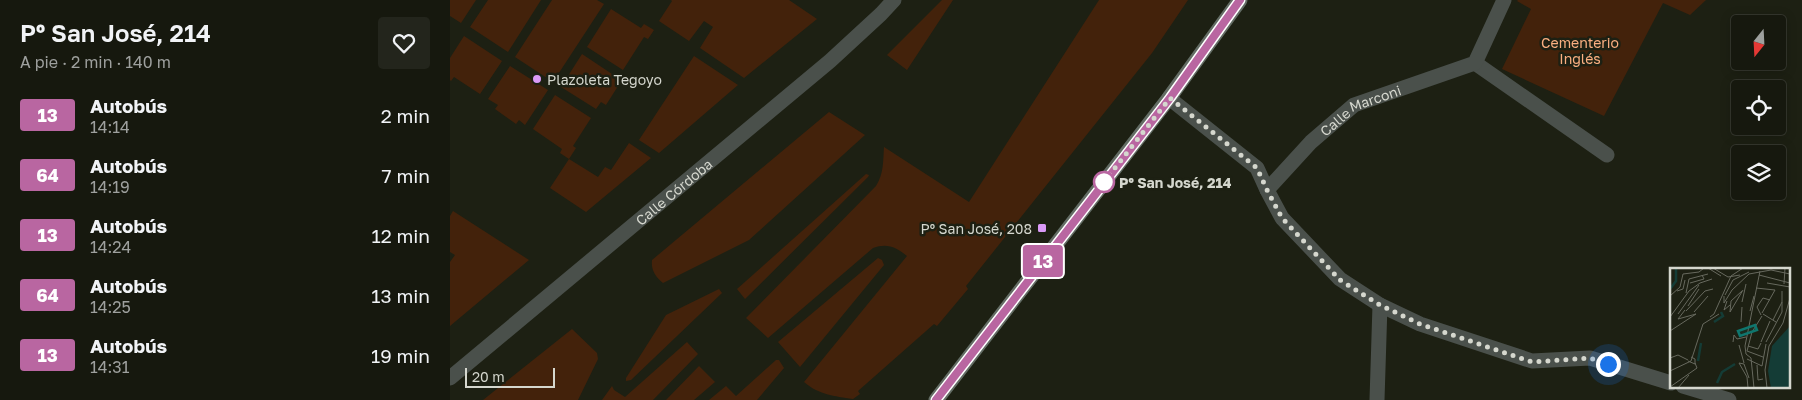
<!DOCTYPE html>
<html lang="es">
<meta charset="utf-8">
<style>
:root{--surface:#16180e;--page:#23251c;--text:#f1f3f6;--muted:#9ea09e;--line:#35372e}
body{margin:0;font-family:"Golos Text",sans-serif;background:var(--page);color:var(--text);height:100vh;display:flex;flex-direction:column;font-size:19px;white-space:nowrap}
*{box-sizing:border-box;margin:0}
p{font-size:16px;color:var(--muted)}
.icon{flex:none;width:28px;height:28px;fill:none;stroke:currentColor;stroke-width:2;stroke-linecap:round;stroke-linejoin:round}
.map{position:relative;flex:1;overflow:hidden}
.panel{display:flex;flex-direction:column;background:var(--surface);width:450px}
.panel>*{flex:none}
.badge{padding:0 10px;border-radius:4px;font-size:18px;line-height:32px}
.needle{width:32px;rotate:198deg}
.controls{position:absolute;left:1281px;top:15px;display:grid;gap:10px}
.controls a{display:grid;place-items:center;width:55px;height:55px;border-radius:5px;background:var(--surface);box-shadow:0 2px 12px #0003,0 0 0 1px var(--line);font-size:25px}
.scale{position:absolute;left:15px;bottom:12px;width:90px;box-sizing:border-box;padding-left:5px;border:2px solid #d5d7ce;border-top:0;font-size:14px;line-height:18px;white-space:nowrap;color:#d5d7ce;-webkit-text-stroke:4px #1d2013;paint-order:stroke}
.you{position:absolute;width:25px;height:25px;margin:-12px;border:4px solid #fff;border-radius:50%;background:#1a73e8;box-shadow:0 0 0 8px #1a73e833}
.map>.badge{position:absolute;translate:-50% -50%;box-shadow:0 0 0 2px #fff}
.round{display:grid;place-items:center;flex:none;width:52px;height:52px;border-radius:5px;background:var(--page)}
.summary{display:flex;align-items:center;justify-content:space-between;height:85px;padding:0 20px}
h1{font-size:24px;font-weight:600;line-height:38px}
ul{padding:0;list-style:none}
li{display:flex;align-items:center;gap:15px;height:60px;padding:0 20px}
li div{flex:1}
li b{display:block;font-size:19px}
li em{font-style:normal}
li .badge{min-width:55px;font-weight:700;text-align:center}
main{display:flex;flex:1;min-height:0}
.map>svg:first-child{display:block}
</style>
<main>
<section class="panel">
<div class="summary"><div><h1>Pº San José, 214</h1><p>A pie · 2 min · 140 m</p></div><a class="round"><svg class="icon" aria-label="heart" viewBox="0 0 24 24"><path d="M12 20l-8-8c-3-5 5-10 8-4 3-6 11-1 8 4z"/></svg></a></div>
<ul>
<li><span class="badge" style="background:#b966a1;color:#fff">13</span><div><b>Autobús</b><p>14:14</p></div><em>2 min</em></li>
<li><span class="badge" style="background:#b966a1;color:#fff">64</span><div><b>Autobús</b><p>14:19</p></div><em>7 min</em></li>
<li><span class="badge" style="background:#b966a1;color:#fff">13</span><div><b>Autobús</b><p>14:24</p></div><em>12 min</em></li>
<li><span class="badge" style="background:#b966a1;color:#fff">64</span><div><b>Autobús</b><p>14:25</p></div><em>13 min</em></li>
<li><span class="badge" style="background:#b966a1;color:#fff">13</span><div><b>Autobús</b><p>14:31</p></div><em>19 min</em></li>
</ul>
</section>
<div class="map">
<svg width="1352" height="400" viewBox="0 0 1352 400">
<rect width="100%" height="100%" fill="#1d2013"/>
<path fill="#43220b" d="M0,0H26L11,23L0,16Z
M38,0H91L58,52L20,27Z
M102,0H147L154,4L103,82L65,57Z
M221,0H339L367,19L294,78L250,48L263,27L254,21L239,41L209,21L222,1Z
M492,0H503L457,70L437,55Z
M649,0H738L702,53L516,286L518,289L487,326L484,324L408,391L410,394L403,399C384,396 369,395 354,382L457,256C446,247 437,243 423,248L318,338L296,318L426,186C434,173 433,161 434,147L519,202Z
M1068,0H1256L1240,15L1213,3L1154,116L1052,69L1081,9L1067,1Z
M161,9L191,28L194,24L204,30L198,39L194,37L173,70L137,47Z
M14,36L52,61L30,94L4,77L1,81L0,80V58Z
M132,54L168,78L166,80L170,83L156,105L151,102L146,109L111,87Z
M244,56L288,85L209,153L189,140Z
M60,66L98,90L75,125L69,120L66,124L45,109L48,105L38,99Z
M105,95L141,118L123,146L126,148L119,159L148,177L155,167L161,170L179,143L201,158L136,212L100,188L119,159L110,153L112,149L83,129Z
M379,112L415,135L299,240L213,283C205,276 201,270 202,260Z
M416,174L419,175L418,177L295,299L287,289Z
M3,211L79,260L0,326V262L5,255L0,252V216Z
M428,258L432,260L434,265L350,367L328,342Z
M269,289L272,293L181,380L176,381V378L216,315Z
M122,329L147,353L148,359L128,400H33Z
M237,342L248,354L203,400H152L162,386L164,390L175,397Z
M326,360H329L334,368L307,400H259L276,386L286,396Z
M249,366L265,382L244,400H216Z"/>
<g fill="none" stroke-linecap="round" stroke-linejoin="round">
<g stroke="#4a504b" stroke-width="15">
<path d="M1025,63L1157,155"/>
<path d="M719,98L807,168L817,190L832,218L890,279L930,305L970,324L1082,361L1140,358L1221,383"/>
<path id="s1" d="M817,190L861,142L904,105L1025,63L1054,0"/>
<path id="s2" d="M0,378L380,61L431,14L444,0"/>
<path d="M1233,386L1279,400"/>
<path d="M927,400L930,305"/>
</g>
<path stroke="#636c64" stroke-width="15" d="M486,400L719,98L790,0"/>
</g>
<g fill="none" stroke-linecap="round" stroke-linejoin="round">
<g stroke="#fff" stroke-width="11">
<path id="line" d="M486,400L720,98L790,0"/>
</g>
<use href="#line" stroke="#b966a1" stroke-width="8"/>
<path stroke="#d5d7ce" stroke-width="5" stroke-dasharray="0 9" d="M654,182L720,98L807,168L817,190L832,218L890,280L930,305L970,324L1082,362L1140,358L1158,364"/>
</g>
<g fill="#da9af7" stroke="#1d2013" stroke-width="2">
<circle cx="87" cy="79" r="5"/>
<rect x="587" y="223" width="10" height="10" rx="2.5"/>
</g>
<circle fill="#fff" stroke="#b966a1" stroke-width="2.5" cx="654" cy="182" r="10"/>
<g text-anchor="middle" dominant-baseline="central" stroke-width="5" stroke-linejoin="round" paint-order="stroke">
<g font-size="14" fill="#faaf81" stroke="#1d2013">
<text x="1130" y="42">Cementerio<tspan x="1130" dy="16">Inglés</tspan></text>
</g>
<g font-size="14" fill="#d5d7ce" stroke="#1d2013" text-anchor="start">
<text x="97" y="79">Plazoleta Tegoyo</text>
<text x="582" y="228" text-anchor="end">Pº San José, 208</text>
</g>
<g font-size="14" fill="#d5d7ce" stroke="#1d2013">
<text stroke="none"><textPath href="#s1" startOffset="125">Calle Marconi</textPath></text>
<text stroke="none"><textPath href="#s2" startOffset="291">Calle Córdoba</textPath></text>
</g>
<g font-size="14" font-weight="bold" fill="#d5d7ce" stroke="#1d2013" text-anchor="start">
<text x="669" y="182">Pº San José, 214</text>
</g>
</g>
<g transform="translate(1220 268)">
<rect width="120" height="120" fill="#1d2013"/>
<path d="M120,58V120H101L98,103L102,78Z" fill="#143c36"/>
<path fill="none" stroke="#143c36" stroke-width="2.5" d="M0,21L6,13V0M44,54L53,48L51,44M28,93L31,75M47,115L52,104L65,96"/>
<path fill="none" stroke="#67695e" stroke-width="1" d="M38,0L51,8M43,0L58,9L70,7M89,7L120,15M20,15L34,11L32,7M97,15L120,19M114,16L115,0M86,20L105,22M7,23L13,21L15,12M72,23L61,33L60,44L73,22M16,25L19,11L38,6M55,27L63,12L79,4M0,28L10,19L13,6L29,4L34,0M54,28V35L62,22L79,6L101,2L120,6M57,33L54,42L60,37M72,34L76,16M18,38L29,21M16,43L35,23L43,21M80,43L84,28M24,44L38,28M92,45L105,22M8,46L29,17M93,46L106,54M91,47L87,39L93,30L100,32M92,48L82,64L77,83L93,89M0,49L19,23L30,15L42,11M40,49L44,46L61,8L73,0M103,52L112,34M71,54L72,39M0,63L26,46L8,51L15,42M63,74L64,67L67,71L76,69M91,74L100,53M96,74L112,44V23M69,77L74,95M78,78L88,81L91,75M0,90L8,87L18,92M77,91L92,98M18,93L25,96V91L21,89M69,95L74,96L79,110M69,95L77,109L78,120M87,97L88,112L93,111M92,98L96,76M0,103L21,93L33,56L49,46M0,119L27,100L25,95M8,120L19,107M84,120L81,90L76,86L75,78L90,3M97,120L95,102L99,78L113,55L120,30"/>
<path fill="#0f766e" fill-opacity="0.15" stroke="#0f766e" stroke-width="2.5" d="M85,57L87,62L70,68L68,63Z"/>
<rect width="120" height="120" fill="none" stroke="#d5d7ce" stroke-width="2.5"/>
</g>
</svg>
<div class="controls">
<a><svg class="needle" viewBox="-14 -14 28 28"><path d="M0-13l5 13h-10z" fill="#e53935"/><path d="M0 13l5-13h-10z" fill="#9ea09e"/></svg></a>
<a><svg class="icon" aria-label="locate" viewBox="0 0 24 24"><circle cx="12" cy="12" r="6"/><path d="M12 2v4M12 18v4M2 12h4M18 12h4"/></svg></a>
<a><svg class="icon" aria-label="layers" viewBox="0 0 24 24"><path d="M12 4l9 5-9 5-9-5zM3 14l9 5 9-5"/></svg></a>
</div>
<div class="scale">20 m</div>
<div class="you" style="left:1158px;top:364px"></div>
<b class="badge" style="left:593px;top:261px;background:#b966a1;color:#fff">13</b>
</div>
</main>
